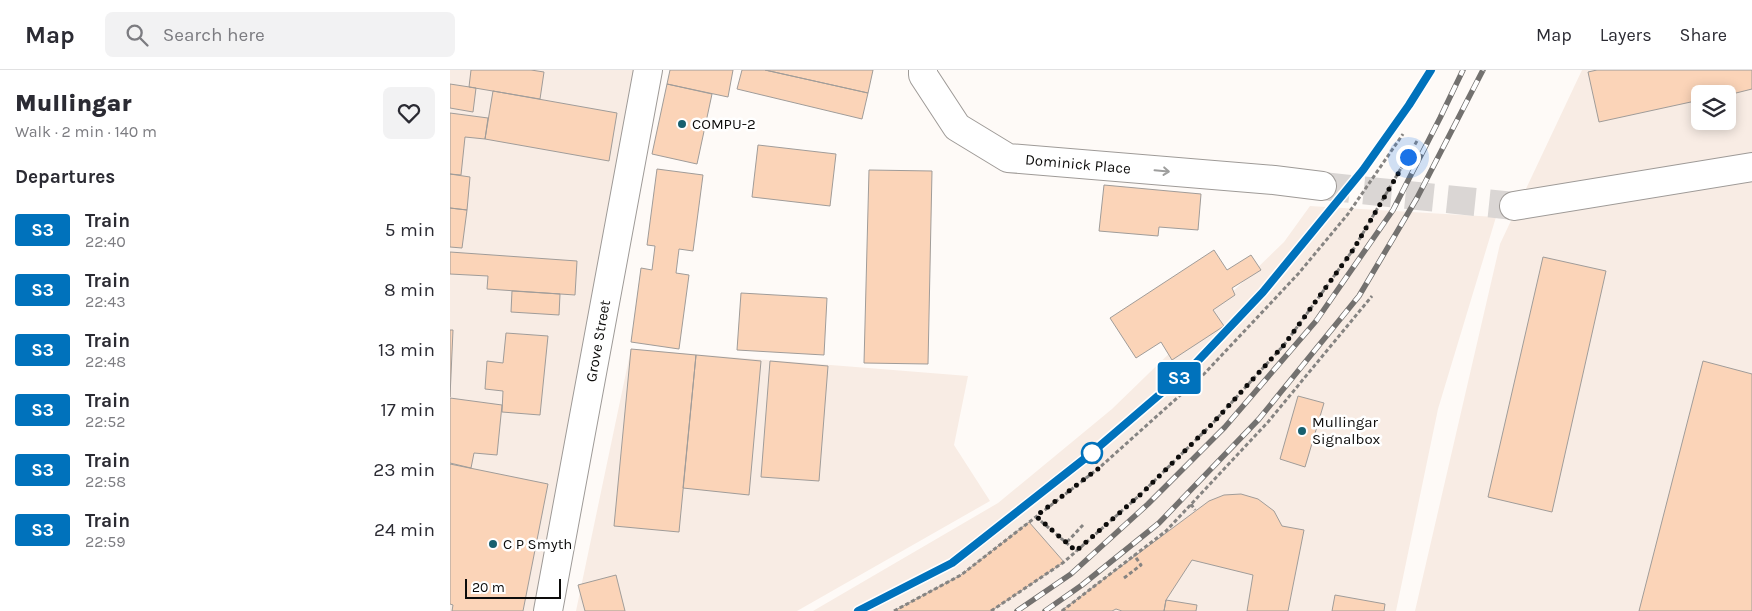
<!DOCTYPE html>
<meta charset="utf-8">
<style>
:root{--surface:#fff;--page:#f2f2f3;--text:#2b2b33;--muted:#7c7c81;--line:#e1e1e2}
body{margin:0;font-family:Karla,sans-serif;background:var(--page);color:var(--text);height:100vh;display:flex;flex-direction:column;font-size:19px;white-space:nowrap}
*{box-sizing:border-box;margin:0}
p{font-size:16px;color:var(--muted)}
.icon{flex:none;width:28px;height:28px;fill:none;stroke:currentColor;stroke-width:2;stroke-linecap:round;stroke-linejoin:round}
.map{position:relative;flex:1;overflow:hidden}
.side{display:flex;flex-direction:column;background:var(--surface);width:450px}
.side>*{flex:none}
.badge{padding:0 10px;border-radius:4px;font-size:18px;line-height:32px}
.buttons{position:absolute;left:1241px;top:15px;display:grid;gap:10px}
.buttons a{display:grid;place-items:center;width:45px;height:45px;border-radius:8px;background:var(--surface);box-shadow:0 2px 12px #0003;font-size:25px}
.scale{position:absolute;left:15px;bottom:12px;width:96px;box-sizing:border-box;padding-left:5px;border:2px solid #0d0c0b;border-top:0;font-size:14px;line-height:18px;white-space:nowrap;color:#0d0c0b;-webkit-text-stroke:4px #fff;paint-order:stroke}
.you{position:absolute;width:25px;height:25px;margin:-12px;border:4px solid #fff;border-radius:50%;background:#1a73e8;box-shadow:0 0 0 8px #1a73e833}
.map>.badge{position:absolute;translate:-50% -50%;box-shadow:0 0 0 2px #fff}
h2{padding:0 15px;font-size:19px;line-height:45px}
.round{display:grid;place-items:center;flex:none;width:52px;height:52px;border-radius:8px;background:var(--page)}
.headline{display:flex;align-items:center;justify-content:space-between;height:85px;padding:0 15px}
h1{font-size:24px;font-weight:800;line-height:38px}
ul{padding:0;list-style:none}
li{display:flex;align-items:center;gap:15px;height:60px;padding:0 15px}
li div{flex:1}
li b{display:block;font-size:19px}
li em{font-style:normal}
li .badge{min-width:55px;font-weight:700;text-align:center}
header{display:flex;align-items:center;gap:30px;box-sizing:border-box;height:70px;padding:0 25px;background:var(--surface);border-bottom:1px solid var(--line)}
header strong{font-size:24px}
nav{display:flex;gap:28px;margin-inline-start:auto;font-size:18px}
.search{width:350px;height:45px;background:var(--page);display:flex;align-items:center;gap:12px;box-sizing:border-box;padding:0 18px;border-radius:8px;color:var(--muted);font-size:19px}
main{display:flex;flex:1;min-height:0}
.map>svg:first-child{display:block}
</style>
<header>
<strong>Map</strong>
<div class="search"><svg class="icon" aria-label="search" viewBox="0 0 24 24"><circle cx="10" cy="10" r="6"/><path d="M15 15l6 6"/></svg>Search here</div>
<nav><a>Map</a><a>Layers</a><a>Share</a></nav>
</header>
<main>
<section class="side">
<div class="headline"><div><h1>Mullingar</h1><p>Walk · 2 min · 140 m</p></div><a class="round"><svg class="icon" aria-label="heart" viewBox="0 0 24 24"><path d="M12 20l-8-8c-3-5 5-10 8-4 3-6 11-1 8 4z"/></svg></a></div>
<h2>Departures</h2>
<ul>
<li><span class="badge" style="background:#0072bc;color:#fff">S3</span><div><b>Train</b><p>22:40</p></div><em>5 min</em></li>
<li><span class="badge" style="background:#0072bc;color:#fff">S3</span><div><b>Train</b><p>22:43</p></div><em>8 min</em></li>
<li><span class="badge" style="background:#0072bc;color:#fff">S3</span><div><b>Train</b><p>22:48</p></div><em>13 min</em></li>
<li><span class="badge" style="background:#0072bc;color:#fff">S3</span><div><b>Train</b><p>22:52</p></div><em>17 min</em></li>
<li><span class="badge" style="background:#0072bc;color:#fff">S3</span><div><b>Train</b><p>22:58</p></div><em>23 min</em></li>
<li><span class="badge" style="background:#0072bc;color:#fff">S3</span><div><b>Train</b><p>22:59</p></div><em>24 min</em></li>
</ul>
</section>
<div class="map">
<svg width="1302" height="541" viewBox="0 0 1302 541">
<rect width="100%" height="100%" fill="#fefaf7"/>
<path fill="#f8ece4" fill-rule="evenodd" d="M0,0H188L91,541H0Z
M1132,0H1302V541H965L1050,174ZM1250,24H1278V51H1250Z
M860,136L1046,147L988,339L946,541H363L548,433L662,339L834,172Z
M181,279L518,306L504,375L540,431L347,541H126Z"/>
<path fill="#fbd4b8" stroke="#a09c99" d="M21,0H81L94,2L90,29L19,17Z
M220,0H283L278,27L217,14Z
M292,0H315L418,23L412,49L287,19Z
M315,0H423L418,23Z
M1147,0H1302V19L1278,25L1250,24V30L1149,52L1138,2Z
M0,14L26,18L23,42L0,38Z
M217,14L262,24L247,94L202,84Z
M43,21L167,43L159,91L35,69Z
M0,43L38,48L35,69L15,67L11,105L0,104Z
M308,75L386,84L380,136L302,127Z
M207,99L253,105L243,181L229,179L226,203L239,205L229,279L181,272L191,198L202,200L205,176L197,175Z
M419,100L482,101L478,294L414,293Z
M0,104L20,107L17,140L0,138Z
M654,115L751,124L748,160L709,157L708,166L649,161Z
M0,138L17,140L12,178L0,177Z
M764,180L777,200L801,185L811,200L782,218L785,225L763,240L774,256L722,290L711,272L686,288L660,248Z
M0,182L127,191L125,225L37,219L38,206L0,204Z
M1093,187L1156,201L1102,442L1038,427Z
M62,221L110,224L109,245L61,242Z
M291,223L377,228L374,285L287,280Z
M0,260H3L0,327Z
M56,263L98,266L90,345L52,342L53,321L35,319L37,291L53,293Z
M181,279L246,285L229,462L164,456Z
M246,285L311,291L299,425L233,418Z
M320,291L378,296L369,411L311,407Z
M1253,291L1302,304V541H1189Z
M848,326L874,333L855,397L830,389Z
M0,328L52,335L47,385L24,383L21,398L0,393Z
M0,394L98,414L73,541H2L3,535L0,534Z
M791,424L808,429L824,441L832,456L854,460L838,541H797L803,505L742,490L716,530L714,541H672L666,539L662,541H611L759,431L774,425Z
M579,452L614,492L541,541H444L511,505Z
M166,505L175,541H135L128,515Z
M885,525L935,534L934,541H882Z
M716,530L747,535L746,541H714Z"/>
<g fill="none" stroke-linecap="round" stroke-linejoin="round">
<path stroke="#dad6d4" stroke-width="28" stroke-dasharray="28 14" stroke-linecap="butt" d="M872,116L1064,136"/>
<g stroke="#9e9a97" stroke-width="30">
<path id="minor" d="M473,0V5L507,57L558,88L824,110L872,116
M1064,136L1302,97
M98,541L198,0"/>
</g>
<path stroke="#868482" stroke-width="3" stroke-dasharray="4 2.5" stroke-linecap="butt" d="M741,434L745,440
M586,447L626,481
M617,472L633,455
M674,508L691,495L684,485
M444,541L511,505L649,398L755,303L849,203L898,144L953,64
M541,541L614,492L691,424L762,354L834,275L903,180L967,71
M612,541L716,461L818,352L922,226"/>
<use href="#minor" stroke="#fff" stroke-width="28"/>
<g stroke="#73716f" stroke-width="5.5">
<path id="rail" d="M408,541L502,493L638,386L744,295L813,222L913,100L959,35L981,0
M567,541L621,504L698,434L775,357L866,251L943,140L990,48L1013,0
M595,541L632,515L709,453L809,349L909,226L967,128L1033,0"/>
</g>
<use href="#rail" stroke="#fff" stroke-width="4" stroke-dasharray="11" stroke-linecap="butt"/>
</g>
<defs><path id="oneway-shaft" d="M-6 0H5M1.5-3L5.5 0L1.5 3" fill="none" stroke-width="1.6" stroke-linecap="round" stroke-linejoin="round" transform="scale(1.25)"/></defs>
<use stroke="#9e9e9d" href="#oneway-shaft" transform="translate(712 101) rotate(5)"/>
<g fill="none" stroke-linecap="round" stroke-linejoin="round">
<g stroke="#fff" stroke-width="11">
<path id="line" d="M408,541L502,493L638,386L744,295L813,222L913,100L959,35L981,0"/>
</g>
<use href="#line" stroke="#0072bc" stroke-width="8"/>
<path stroke="#0d0c0b" stroke-width="5" stroke-dasharray="0 9" d="M642,383L649,398L586,446L626,481L691,424L762,354L834,275L903,180L958,87"/>
</g>
<g fill="#17606f" stroke="#fff" stroke-width="2">
<circle cx="232" cy="54" r="5"/>
<circle cx="852" cy="361" r="5"/>
<circle cx="43" cy="474" r="5"/>
</g>
<circle fill="#fff" stroke="#0072bc" stroke-width="2.5" cx="642" cy="383" r="10"/>
<g text-anchor="middle" dominant-baseline="central" stroke-width="5" stroke-linejoin="round" paint-order="stroke">
<g font-size="15" fill="#0d0c0b" stroke="#fff" text-anchor="start">
<text x="242" y="54">COMPU-2</text>
<text x="862" y="352">Mullingar<tspan x="862" dy="17">Signalbox</tspan></text>
<text x="53" y="474">C P Smyth</text>
</g>
<g font-size="15" fill="#0d0c0b" stroke="#fff">
<text transform="translate(628 94) rotate(5)">Dominick Place</text>
<text transform="translate(148 271) rotate(-80)">Grove Street</text>
</g>
</g>
</svg>
<div class="buttons">
<a><svg class="icon" aria-label="layers" viewBox="0 0 24 24"><path d="M12 4l9 5-9 5-9-5zM3 14l9 5 9-5"/></svg></a>
</div>
<div class="scale">20 m</div>
<div class="you" style="left:958px;top:87px"></div>
<b class="badge" style="left:729px;top:308px;background:#0072bc;color:#fff">S3</b>
</div>
</main>
